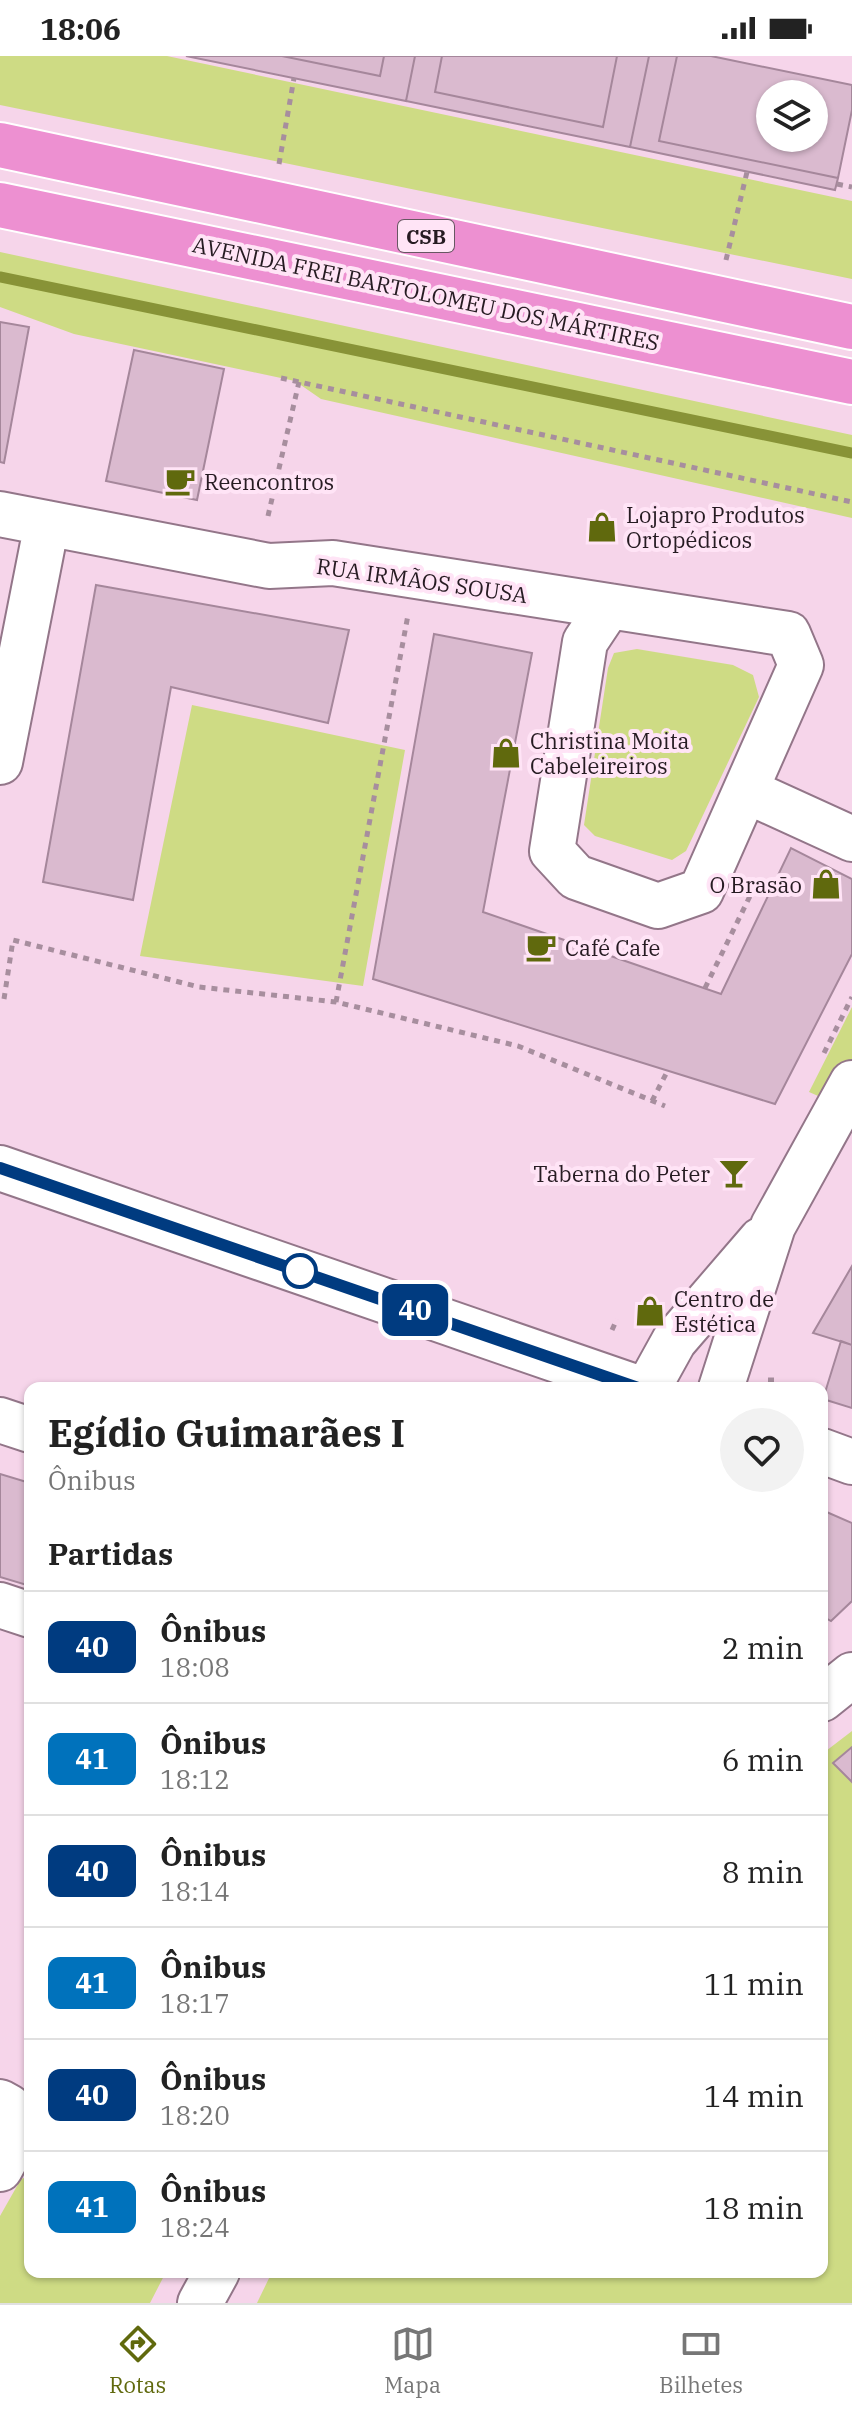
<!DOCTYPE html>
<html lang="pt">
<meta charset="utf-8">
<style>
:root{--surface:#fff;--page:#f2f2f2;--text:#222;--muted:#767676;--line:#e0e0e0;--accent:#60690d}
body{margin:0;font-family:"IBM Plex Serif",serif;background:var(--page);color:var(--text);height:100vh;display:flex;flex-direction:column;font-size:30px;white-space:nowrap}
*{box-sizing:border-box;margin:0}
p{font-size:26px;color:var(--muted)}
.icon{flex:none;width:44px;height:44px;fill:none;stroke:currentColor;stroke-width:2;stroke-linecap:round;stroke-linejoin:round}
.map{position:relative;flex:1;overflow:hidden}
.sheet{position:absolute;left:24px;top:1326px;width:804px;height:896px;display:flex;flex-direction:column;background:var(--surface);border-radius:16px;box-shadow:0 2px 6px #0004}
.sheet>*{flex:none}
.badge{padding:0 16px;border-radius:12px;font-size:28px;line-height:52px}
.fabs{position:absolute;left:756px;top:24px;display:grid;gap:16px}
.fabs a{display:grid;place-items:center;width:72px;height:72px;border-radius:50%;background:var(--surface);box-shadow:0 2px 6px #0004;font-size:40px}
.map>.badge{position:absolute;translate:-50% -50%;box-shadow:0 0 0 4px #fff}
h2{padding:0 24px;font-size:30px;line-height:72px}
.round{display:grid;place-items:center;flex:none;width:84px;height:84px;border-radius:42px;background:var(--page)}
.head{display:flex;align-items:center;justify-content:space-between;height:136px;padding:0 24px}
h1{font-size:38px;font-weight:700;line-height:60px}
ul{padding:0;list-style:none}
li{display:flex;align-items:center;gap:24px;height:112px;padding:0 24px;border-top:2px solid var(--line)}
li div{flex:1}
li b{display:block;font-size:30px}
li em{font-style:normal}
li .badge{min-width:88px;font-weight:700;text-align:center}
.status{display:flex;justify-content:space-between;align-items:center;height:56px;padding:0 40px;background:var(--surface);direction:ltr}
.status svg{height:22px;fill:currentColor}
.menu{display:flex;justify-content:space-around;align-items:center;height:112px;border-top:2px solid var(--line);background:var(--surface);font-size:22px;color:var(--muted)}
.menu a{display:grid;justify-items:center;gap:4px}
.menu .selected{color:var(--accent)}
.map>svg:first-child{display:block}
</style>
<div class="status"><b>18:06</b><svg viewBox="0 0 49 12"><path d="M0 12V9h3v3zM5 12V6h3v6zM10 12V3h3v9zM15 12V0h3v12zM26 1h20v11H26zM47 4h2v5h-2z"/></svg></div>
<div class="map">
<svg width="852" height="2247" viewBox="0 0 852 2247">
<rect width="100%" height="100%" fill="#f6d5ea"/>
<path fill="#cedb84" d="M0,0H167L852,145V223L0,49Z
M0,196L852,379V462L321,343L295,325L74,278L0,251Z
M637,593L733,609L753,619L759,641L686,795L672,804L595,780L584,769L608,612L614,597Z
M192,649L405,694L363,930L140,900Z
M852,951V1006L832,1046L809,1036Z
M852,1675V2247H257L272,2216H822V1698Z
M30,2120V2216H166L150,2247H0V2160L21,2123Z"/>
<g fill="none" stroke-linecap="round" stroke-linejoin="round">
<path stroke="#889337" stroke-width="11" d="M0,221L852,397"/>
</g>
<path fill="#dabacf" stroke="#a5879b" stroke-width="2" fill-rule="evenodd" d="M186,0H282L380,20L384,0H415L406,45Z
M282,0H384L380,20Z
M415,0H442L435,36L603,71L617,0H649L630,91L406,45Z
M442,0H617L603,71L435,36Z
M649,0H677L659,85L838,122L835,134L630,91Z
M677,0H711L852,29V54L838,122L659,85ZM770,38H814V82H770Z
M0,266L29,271L4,407L0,406Z
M134,294L224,313L197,444L106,425Z
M96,529L349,574L328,667L171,631L133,844L43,826Z
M434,578L532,597L483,856L721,938L791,792L852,823V898L775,1048L373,923Z
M852,1210V1289L813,1277Z
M841,1285L852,1289V1352L823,1343Z
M0,1418L30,1427V1530L0,1521Z
M822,1454L852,1467V1545L831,1565L822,1560Z
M852,1691V1726L833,1707Z"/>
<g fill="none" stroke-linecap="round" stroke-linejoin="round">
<g stroke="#937689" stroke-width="48">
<path id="minor" d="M0,458L269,510L333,507L788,578L801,609L701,835L658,850L576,821L552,795L585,586L609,550
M0,706L47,467
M747,735L852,783
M0,1112L638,1332
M648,1332L674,1285L761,1184
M721,1332L773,1170L852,1027
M0,1364L30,1374
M822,1395L852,1406
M0,1549L30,1559
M822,1643L852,1619
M0,2046L9,2051
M0,2113L17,2082
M200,2247L217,2216"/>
</g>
<g stroke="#fff" stroke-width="48">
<path id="highway" d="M0,89L852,271
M0,149L852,326"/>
</g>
<path stroke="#a78e9e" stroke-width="5" stroke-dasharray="6 6" stroke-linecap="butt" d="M279,108L294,22
M837,128L852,131
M726,204L747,116
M281,322L852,446
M268,460L299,326
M705,932L751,838L745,835
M4,943L13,884L199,931L336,946L518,990L665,1050
M336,946L408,559
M824,997L852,941
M652,1045L668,1014
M612,1274L617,1263
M768,1324H779"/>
<use href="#minor" stroke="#fff" stroke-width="44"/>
<use href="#highway" stroke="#ed90d1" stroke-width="44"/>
</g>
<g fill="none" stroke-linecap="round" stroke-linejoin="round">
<g stroke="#fff" stroke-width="18">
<path id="line" d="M0,1112L638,1332"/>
</g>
<use href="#line" stroke="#003b80" stroke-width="12"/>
</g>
<defs>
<g id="cafe-bare" transform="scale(2.4)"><path d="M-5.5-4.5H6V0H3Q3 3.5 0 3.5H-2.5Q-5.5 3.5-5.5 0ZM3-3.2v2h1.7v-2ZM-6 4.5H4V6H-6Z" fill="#60690d" stroke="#ffe4f6" stroke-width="2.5" paint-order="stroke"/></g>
<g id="shop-bare" transform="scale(2.4)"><path d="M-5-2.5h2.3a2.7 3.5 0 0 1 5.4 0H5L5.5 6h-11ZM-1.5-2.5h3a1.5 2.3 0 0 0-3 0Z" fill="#60690d" stroke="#ffe4f6" stroke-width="2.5" paint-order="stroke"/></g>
<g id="bar-bare" transform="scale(2.4)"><path d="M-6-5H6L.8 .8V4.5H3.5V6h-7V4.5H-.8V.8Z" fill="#60690d" stroke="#ffe4f6" stroke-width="2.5" paint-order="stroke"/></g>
</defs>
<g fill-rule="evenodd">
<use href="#cafe-bare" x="180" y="425"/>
<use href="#shop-bare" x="602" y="471"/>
<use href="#shop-bare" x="506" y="697"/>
<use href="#shop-bare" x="826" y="828"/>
<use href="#cafe-bare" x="541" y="891"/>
<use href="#bar-bare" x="734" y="1117"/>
<use href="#shop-bare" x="650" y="1255"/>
</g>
<circle fill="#fff" stroke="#003b80" stroke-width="4" cx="300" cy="1215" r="16"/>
<g text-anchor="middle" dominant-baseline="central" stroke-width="8" stroke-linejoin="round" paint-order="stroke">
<rect fill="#ffe4f6" stroke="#675762" stroke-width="2" x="398" y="164" width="56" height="32" rx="6"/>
<g font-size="20" font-weight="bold" fill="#261b22">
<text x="426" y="180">CSB</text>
</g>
<g font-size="22" fill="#261b22" stroke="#ffe4f6">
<text transform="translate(426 237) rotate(12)">AVENIDA FREI BARTOLOMEU DOS MÁRTIRES</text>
<text transform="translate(422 524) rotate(8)">RUA IRMÃOS SOUSA</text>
</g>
<g font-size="22" fill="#261b22" stroke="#ffe4f6" text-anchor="start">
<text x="204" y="425">Reencontros</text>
<text x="626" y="458">Lojapro Produtos<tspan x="626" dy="25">Ortopédicos</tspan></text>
<text x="530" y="684">Christina Moita<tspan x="530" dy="25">Cabeleireiros</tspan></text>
<text x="802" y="828" text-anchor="end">O Brasão</text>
<text x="565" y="891">Café Cafe</text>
<text x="710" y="1117" text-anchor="end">Taberna do Peter</text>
<text x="674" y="1242">Centro de<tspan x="674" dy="25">Estética</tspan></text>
</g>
</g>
</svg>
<div class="fabs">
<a><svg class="icon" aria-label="layers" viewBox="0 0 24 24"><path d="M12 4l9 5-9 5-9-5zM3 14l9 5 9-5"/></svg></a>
</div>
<b class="badge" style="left:415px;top:1254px;background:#003b80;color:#fff">40</b>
<section class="sheet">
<div class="head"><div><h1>Egídio Guimarães I</h1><p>Ônibus</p></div><a class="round"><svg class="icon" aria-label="heart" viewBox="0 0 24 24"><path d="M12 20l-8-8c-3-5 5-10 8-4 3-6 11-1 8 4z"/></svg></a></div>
<h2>Partidas</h2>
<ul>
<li><span class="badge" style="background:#003b80;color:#fff">40</span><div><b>Ônibus</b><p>18:08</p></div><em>2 min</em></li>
<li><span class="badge" style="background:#0072bc;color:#fff">41</span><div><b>Ônibus</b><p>18:12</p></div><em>6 min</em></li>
<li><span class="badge" style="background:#003b80;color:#fff">40</span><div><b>Ônibus</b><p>18:14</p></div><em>8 min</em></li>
<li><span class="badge" style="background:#0072bc;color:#fff">41</span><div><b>Ônibus</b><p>18:17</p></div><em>11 min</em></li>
<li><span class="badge" style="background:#003b80;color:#fff">40</span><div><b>Ônibus</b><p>18:20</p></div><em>14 min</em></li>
<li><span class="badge" style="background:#0072bc;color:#fff">41</span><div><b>Ônibus</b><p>18:24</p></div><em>18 min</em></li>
</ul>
</section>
</div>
<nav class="menu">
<a class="selected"><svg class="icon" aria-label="directions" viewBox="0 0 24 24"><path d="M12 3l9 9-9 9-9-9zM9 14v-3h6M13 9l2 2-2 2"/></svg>Rotas</a>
<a><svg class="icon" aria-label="map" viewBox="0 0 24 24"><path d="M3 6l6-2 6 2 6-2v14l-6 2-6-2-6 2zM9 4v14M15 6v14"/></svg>Mapa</a>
<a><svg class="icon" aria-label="tickets" viewBox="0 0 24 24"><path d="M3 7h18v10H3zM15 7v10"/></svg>Bilhetes</a>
</nav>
